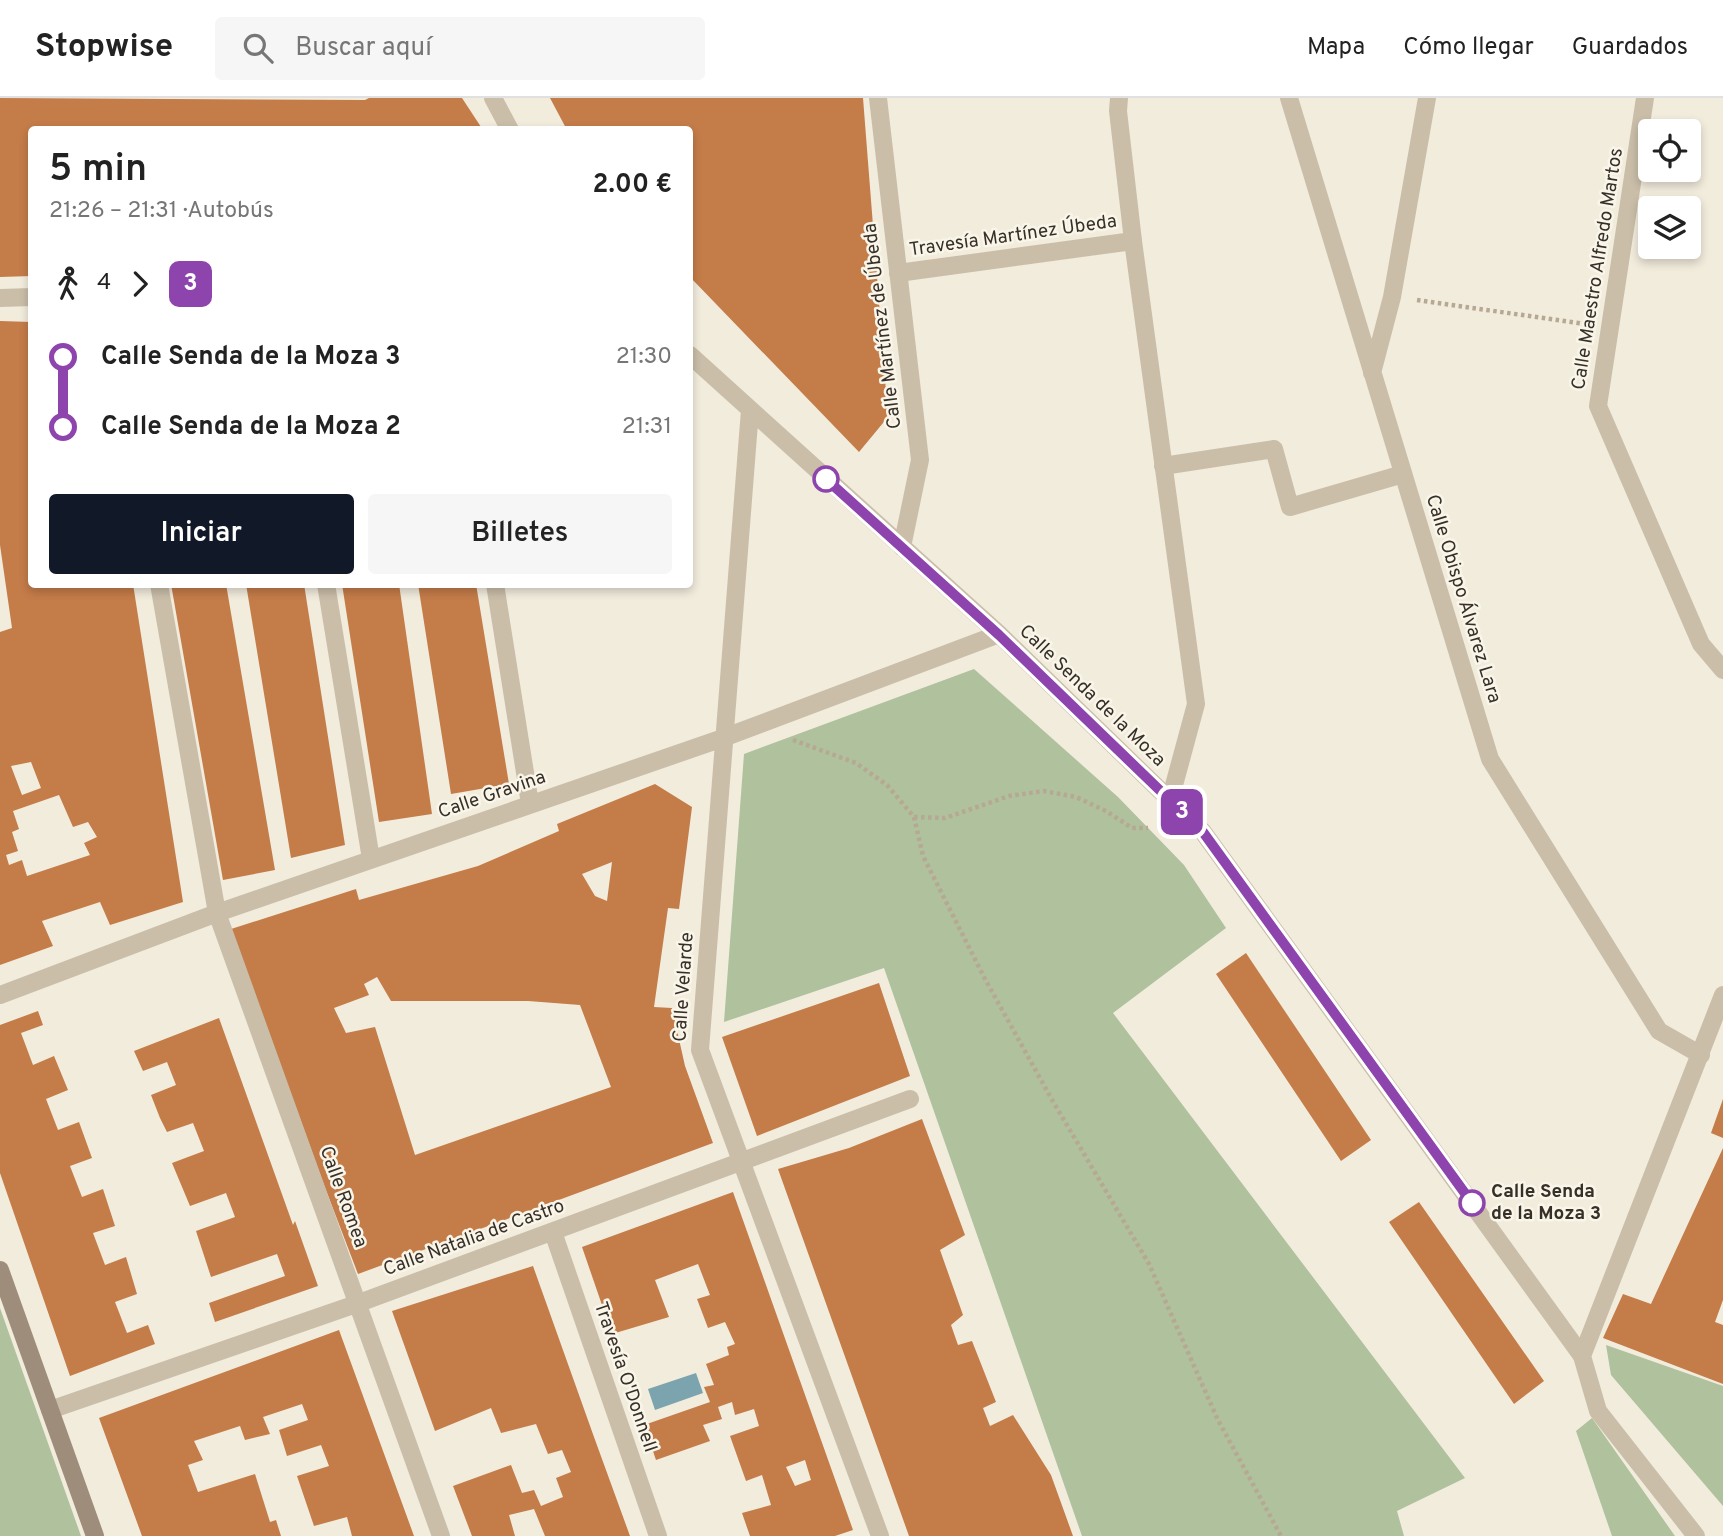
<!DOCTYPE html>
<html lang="es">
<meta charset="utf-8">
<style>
:root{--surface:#fff;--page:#f6f6f6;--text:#222;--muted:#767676;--line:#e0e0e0;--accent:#111827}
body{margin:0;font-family:Overpass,sans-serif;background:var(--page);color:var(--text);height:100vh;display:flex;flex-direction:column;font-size:26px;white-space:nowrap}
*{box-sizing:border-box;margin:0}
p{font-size:23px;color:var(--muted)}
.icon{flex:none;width:38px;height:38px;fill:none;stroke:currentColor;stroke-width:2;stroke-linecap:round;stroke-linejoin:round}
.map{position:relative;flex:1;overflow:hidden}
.side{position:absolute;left:28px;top:28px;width:665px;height:462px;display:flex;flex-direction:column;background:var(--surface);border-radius:7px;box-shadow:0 4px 10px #0003}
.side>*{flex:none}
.badge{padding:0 14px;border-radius:10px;font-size:24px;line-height:46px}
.controls{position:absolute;left:1638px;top:21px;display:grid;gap:14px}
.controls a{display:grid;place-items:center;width:63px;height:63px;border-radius:7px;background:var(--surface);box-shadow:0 4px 10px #0003;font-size:35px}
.map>.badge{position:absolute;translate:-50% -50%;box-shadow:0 0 0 4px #fff}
.legs{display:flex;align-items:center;gap:10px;height:77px;padding:0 21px;font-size:23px}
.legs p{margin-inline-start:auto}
.headline{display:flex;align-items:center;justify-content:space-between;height:119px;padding:0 21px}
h1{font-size:38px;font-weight:600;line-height:52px}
.primary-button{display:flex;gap:14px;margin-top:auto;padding:14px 21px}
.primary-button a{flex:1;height:80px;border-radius:7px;background:var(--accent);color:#fff;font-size:28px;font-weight:600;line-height:80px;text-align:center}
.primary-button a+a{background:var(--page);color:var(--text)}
ul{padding:0 21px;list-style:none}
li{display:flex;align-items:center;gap:24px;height:70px;font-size:26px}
li i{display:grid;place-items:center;width:10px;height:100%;margin:0 9px;background:currentColor}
li i::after{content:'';width:18px;height:18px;margin:-9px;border:5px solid;border-radius:50%;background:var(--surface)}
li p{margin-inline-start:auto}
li:first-child i{background:linear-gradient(#0000 50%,currentColor 0)}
li:last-child i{background:linear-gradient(currentColor 50%,#0000 0)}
header{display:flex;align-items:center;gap:42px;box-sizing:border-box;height:98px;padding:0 35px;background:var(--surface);border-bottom:2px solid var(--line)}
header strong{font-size:33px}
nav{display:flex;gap:38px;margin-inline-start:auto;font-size:24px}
.search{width:490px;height:63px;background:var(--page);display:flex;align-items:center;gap:18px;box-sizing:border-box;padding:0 24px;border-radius:7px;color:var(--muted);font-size:26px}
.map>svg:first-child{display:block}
</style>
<header>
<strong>Stopwise</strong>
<div class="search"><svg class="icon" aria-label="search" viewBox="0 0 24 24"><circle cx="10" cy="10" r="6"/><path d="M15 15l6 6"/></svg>Buscar aquí</div>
<nav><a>Mapa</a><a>Cómo llegar</a><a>Guardados</a></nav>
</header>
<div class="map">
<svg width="1723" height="1438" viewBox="0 0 1723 1438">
<rect width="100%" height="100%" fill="#f2ecdd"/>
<path fill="#afc19d" d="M974,571L1118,699L1184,767L1226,830L1113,915L1465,1380L1397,1413L1404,1438H1082L884,870L724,924L744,656Z
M0,1210L81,1438H0Z
M1606,1247L1723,1288V1408L1611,1277Z
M1592,1320L1675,1438H1612L1576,1333Z"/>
<path fill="#7ca4af" d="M696,1275L703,1295L655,1312L648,1291Z"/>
<path fill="#c47c49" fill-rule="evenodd" d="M0,0L365,2L369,0H462L483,32H32V178L0,179Z
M550,0H863L888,319L859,354L690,179V32H567Z
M0,223L32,224V486H133L183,804L110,827L100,804L42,823L53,848L0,867V534L12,530L0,447ZM31,664L41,690L22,697L11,668ZM59,697L73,729L88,724L97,739L84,745L90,757L27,778L22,762L9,767L6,757L18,753L12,734L19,731L13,713Z
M171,486H226L275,772L223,782Z
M246,486H304L345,747L291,760Z
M342,486H399L432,716L379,724Z
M418,486H476L509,686L451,696Z
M655,686L692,709L679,811L668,810L654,909L672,910L685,968L713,1045L358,1176L324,1087L231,831L356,791L359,802L478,768L559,733L557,726ZM612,764L607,803L595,798L582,776ZM377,879L391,903H528L580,907L611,989L415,1057L375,929L346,935L334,910L369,897L364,886Z
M1246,855L1371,1042L1341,1063L1216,876Z
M879,885L910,978L757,1038L722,939Z
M38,913L43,927L21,935L33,967L54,958L68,992L46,1001L58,1032L79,1024L92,1060L70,1068L82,1099L103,1091L115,1128L93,1135L105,1167L126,1159L137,1196L115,1204L127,1235L148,1227L155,1246L70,1278L0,1075V927Z
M219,920L293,1127L295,1123L318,1188L215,1224L209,1205L285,1178L277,1156L211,1179L196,1133L235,1119L226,1095L190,1108L172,1065L204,1053L193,1025L167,1034L160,1020L151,997L176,987L167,964L143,973L134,953Z
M1723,1001V1040L1711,1035Z
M922,1021L965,1137L940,1152L963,1217L951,1227L958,1247L972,1243L996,1304L983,1310L990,1328L1013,1317L1051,1377L1073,1438H909L778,1071L849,1050Z
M1723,1050V1202L1715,1224L1723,1227V1286L1603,1240L1623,1196L1651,1206Z
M733,1094L853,1432L835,1438H750L742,1415L771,1407L762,1377L746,1383L730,1338L759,1328L754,1311L735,1317L732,1304L718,1309L722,1321L703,1327L710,1343L656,1362L644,1327L710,1304L704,1289L714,1287L706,1266L729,1257L727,1249L735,1246L725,1224L708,1230L697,1201L710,1197L698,1166L655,1182L669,1219L612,1236L582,1149ZM805,1362L811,1382L795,1388L786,1369Z
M1419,1104L1544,1283L1514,1306L1389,1124Z
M533,1168L594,1339L630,1438H545L534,1411L509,1417L515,1438H472L453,1388L511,1367L522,1395L534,1392L541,1408L563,1399L556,1380L571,1374L562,1352L548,1356L536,1326L501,1335L491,1310L435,1333L392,1213Z
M339,1232L414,1438H352L347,1419L314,1428L297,1378L329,1368L321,1347L287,1358L279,1332L308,1322L302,1306L263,1319L270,1336L245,1342L240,1328L194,1343L203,1362L188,1367L198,1394L255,1376L270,1424L276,1422L281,1438H142L99,1320Z"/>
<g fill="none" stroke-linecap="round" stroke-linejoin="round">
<path stroke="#b6a893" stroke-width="4.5" stroke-dasharray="3.5 3.5" stroke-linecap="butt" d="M1417,202L1585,226
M793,642L856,665L887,687L914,719L945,720L1009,698L1044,693L1076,699L1106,713L1132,730H1148
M914,719L923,758L985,881L1051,1000L1149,1166L1217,1320L1281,1438"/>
<path stroke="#cabea9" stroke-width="18" d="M898,175L1133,143
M1163,368L1274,351L1290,409L1403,376"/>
<path stroke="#cabea9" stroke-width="18" d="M493,0L510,32
M878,0L920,362L902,449
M1119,0L1118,13L1133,143L1196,606L1170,702
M1289,0L1490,661L1659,933L1701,957
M1645,0L1598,308L1701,546L1723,572
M0,200L32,199
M690,257L999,536L1203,734L1582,1258
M1372,275L1392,199L1427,0
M750,312L700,952L880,1438
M159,486L217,815L441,1438
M326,486L371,761
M495,486L530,706
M0,897L217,815L723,640L999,536
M553,1134L658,1438
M50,1312L359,1205L910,1001"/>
<path stroke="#cabea9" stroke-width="18" d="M1696,1438L1598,1313L1582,1258L1723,897"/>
<path stroke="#9e8d7a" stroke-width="18" d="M0,1172L95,1438"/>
</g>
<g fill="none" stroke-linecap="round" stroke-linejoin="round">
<g stroke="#fff" stroke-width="16">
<path id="line-1" d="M826,381L999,537L1203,734L1472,1105"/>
</g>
<use href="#line-1" stroke="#8e44ad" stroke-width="10"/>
</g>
<g fill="#fff" stroke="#8e44ad" stroke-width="3.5">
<circle cx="826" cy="381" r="12"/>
<circle cx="1472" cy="1105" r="12"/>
</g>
<g text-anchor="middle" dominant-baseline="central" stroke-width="5" stroke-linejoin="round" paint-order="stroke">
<g font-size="19" fill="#373029" stroke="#f9f5e9">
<text transform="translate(1013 138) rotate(-8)">Travesía Martínez Úbeda</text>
<text transform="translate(1598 171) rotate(-81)">Calle Maestro Alfredo Martos</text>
<text transform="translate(883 228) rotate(-97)">Calle Martínez de Úbeda</text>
<text transform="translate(1463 501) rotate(73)">Calle Obispo Álvarez Lara</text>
<text transform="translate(1092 598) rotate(44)">Calle Senda de la Moza</text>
<text transform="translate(492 697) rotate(-19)">Calle Gravina</text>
<text transform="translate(684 889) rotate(-86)">Calle Velarde</text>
<text transform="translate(343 1099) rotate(70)">Calle Romea</text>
<text transform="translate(474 1140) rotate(-20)">Calle Natalia de Castro</text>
<text transform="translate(625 1279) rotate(71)">Travesía O'Donnell</text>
</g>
<g font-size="19" font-weight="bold" fill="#373029" stroke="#f9f5e9" text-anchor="start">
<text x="1491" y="1094">Calle Senda<tspan x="1491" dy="22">de la Moza 3</tspan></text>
</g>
</g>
</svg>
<div class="controls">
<a><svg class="icon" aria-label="locate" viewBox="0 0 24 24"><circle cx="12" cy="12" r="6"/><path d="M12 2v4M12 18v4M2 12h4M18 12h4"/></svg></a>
<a><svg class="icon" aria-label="layers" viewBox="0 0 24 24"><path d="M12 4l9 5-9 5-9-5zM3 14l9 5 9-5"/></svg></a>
</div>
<b class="badge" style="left:1182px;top:714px;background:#8e44ad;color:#fff">3</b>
<section class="side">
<div class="headline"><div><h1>5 min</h1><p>21:26 – 21:31 · Autobús</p></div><b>2.00 €</b></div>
<div class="legs"><svg class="icon" aria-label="walk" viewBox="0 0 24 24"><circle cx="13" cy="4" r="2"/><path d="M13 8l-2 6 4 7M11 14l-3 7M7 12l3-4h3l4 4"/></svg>4<svg class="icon" aria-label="forward" viewBox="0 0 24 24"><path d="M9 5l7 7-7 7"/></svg><b class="badge" style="background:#8e44ad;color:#fff">3</b></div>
<ul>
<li><i style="color:#8e44ad"></i><b>Calle Senda de la Moza 3</b><p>21:30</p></li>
<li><i style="color:#8e44ad"></i><b>Calle Senda de la Moza 2</b><p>21:31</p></li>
</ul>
<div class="primary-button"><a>Iniciar</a><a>Billetes</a></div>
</section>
</div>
